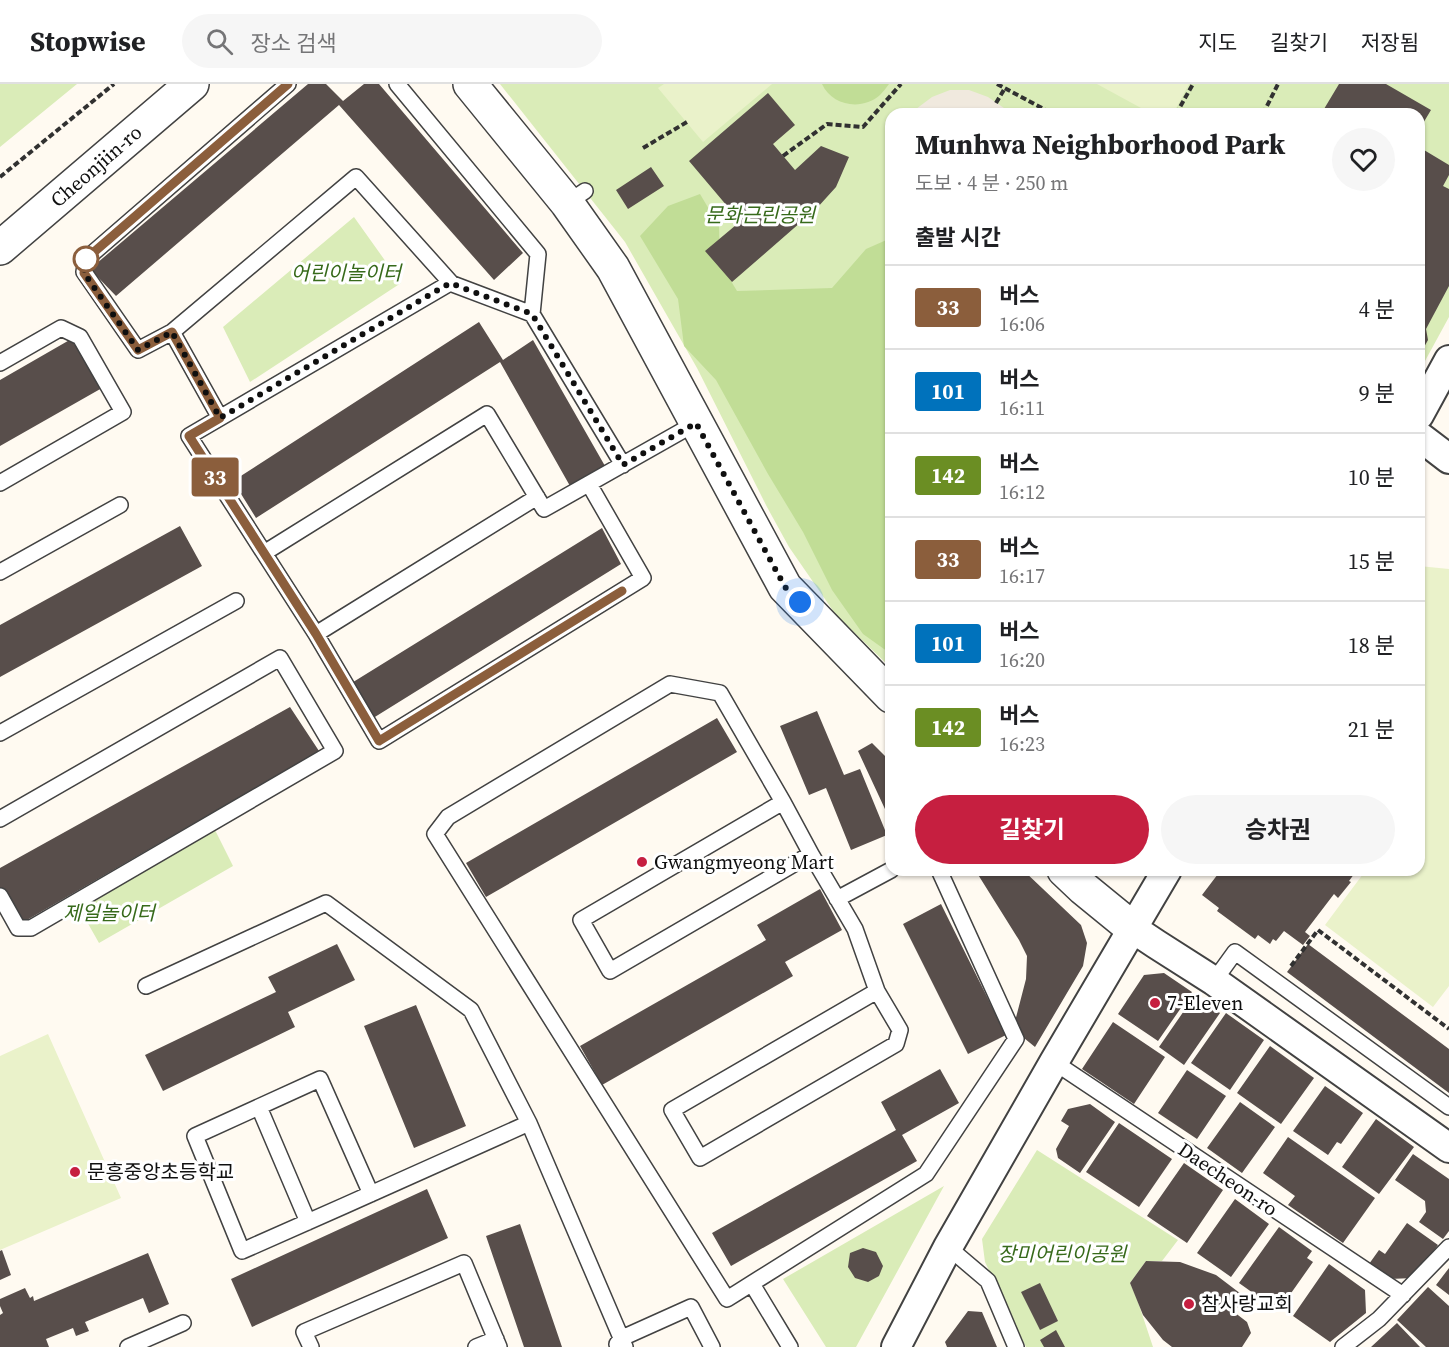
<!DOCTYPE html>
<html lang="ko">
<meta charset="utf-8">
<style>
:root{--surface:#fff;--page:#f6f6f6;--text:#202124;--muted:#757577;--line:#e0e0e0;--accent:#c61f40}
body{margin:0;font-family:"Source Serif 4","Noto Sans KR",serif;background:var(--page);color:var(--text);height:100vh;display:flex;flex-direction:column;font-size:22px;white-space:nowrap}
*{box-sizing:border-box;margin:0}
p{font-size:20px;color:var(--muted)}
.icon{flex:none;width:33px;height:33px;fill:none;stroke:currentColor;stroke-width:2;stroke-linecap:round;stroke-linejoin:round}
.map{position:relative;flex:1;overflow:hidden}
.side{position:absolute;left:885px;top:24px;width:540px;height:768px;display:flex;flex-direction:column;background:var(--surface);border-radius:18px;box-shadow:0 2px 4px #0004}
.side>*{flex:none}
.badge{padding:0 12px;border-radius:4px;font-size:21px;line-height:39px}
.you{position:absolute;width:30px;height:30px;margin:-15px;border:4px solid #fff;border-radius:50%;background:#1a73e8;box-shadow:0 0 0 9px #1a73e833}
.map>.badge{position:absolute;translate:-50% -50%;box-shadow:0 0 0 3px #fff}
h2{padding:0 30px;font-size:22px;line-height:54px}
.round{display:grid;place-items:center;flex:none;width:63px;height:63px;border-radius:32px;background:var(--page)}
.overview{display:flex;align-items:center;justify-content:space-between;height:102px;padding:0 30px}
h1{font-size:28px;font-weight:700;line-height:45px}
.button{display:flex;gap:12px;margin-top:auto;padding:12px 30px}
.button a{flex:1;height:69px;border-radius:36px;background:var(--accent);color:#fff;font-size:24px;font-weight:700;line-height:69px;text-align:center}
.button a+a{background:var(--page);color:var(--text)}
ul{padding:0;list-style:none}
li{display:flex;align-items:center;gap:18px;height:84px;padding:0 30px;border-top:2px solid var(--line)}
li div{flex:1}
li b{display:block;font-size:22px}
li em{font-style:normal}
li .badge{min-width:66px;font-weight:700;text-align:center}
header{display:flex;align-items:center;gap:36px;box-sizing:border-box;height:84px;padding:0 30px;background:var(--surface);border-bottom:2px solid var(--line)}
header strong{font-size:28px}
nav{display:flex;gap:33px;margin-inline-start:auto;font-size:21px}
.search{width:420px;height:54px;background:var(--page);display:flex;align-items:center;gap:15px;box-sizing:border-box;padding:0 21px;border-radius:33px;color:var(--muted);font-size:22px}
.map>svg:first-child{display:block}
</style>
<header>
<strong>Stopwise</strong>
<div class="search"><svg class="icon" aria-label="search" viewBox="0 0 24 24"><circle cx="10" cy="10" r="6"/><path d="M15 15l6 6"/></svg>장소 검색</div>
<nav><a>지도</a><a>길찾기</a><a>저장됨</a></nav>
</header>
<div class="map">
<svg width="1449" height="1263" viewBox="0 0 1449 1263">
<rect width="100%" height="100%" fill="#fffaf1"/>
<path fill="#daecb8" d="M0,0H77L0,63Z
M500,0H1449V233L1419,288V30H891V584L836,531L789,463L767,423L697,284L625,158Z
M354,133L401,199L250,298L223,243Z
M214,744L233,782L99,859L78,822Z
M1037,1066L1178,1156L1162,1177H1146L1130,1199L1137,1215L1153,1263H1026L985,1178L982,1155Z
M944,1102L856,1263H826L783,1195Z"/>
<path fill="#c1dd96" d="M822,0H889C886,4 883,8 880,11C862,27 832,22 822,0Z
M700,110L719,142L720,179L737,207L832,204L866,165L891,154V570L863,550L832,506L803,448L768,390L716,296L684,262L678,215L640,152L668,122Z"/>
<path fill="#eaf2ca" d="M664,0H772L703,58L658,4Z
M1097,0H1189L1173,30H1152Z
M1419,482L1449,485V902L1433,923L1325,841L1366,786H1419Z
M48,950L121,1114L0,1166V972Z"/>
<path fill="#f0e9de" d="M950,6H969L988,13L1004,24L1008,30H912L916,25L932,13Z"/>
<path fill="#584e4b" d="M308,0H326L343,17L364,0H379L523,169L494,196L339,21L116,212L90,185Z
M1339,0H1386L1431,26L1419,46V30H1321Z
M768,9L795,41L773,60L795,86L821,62L849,73L836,103L817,124L732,198L705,167L736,141L729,132L733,129L689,77Z
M1419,63L1449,81V91L1443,102L1449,105V202L1426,245L1428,256L1419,272Z
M651,83L664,102L628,125L616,106Z
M479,238L503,276L533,256L605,382L570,402L500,278L256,434L233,397Z
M73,254L102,304L0,362V296Z
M180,442L202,482L0,593V541Z
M602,444L621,480L370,636L350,600Z
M290,623L319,667L20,840L0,805V784Z
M817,627L844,691L860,685L887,751L851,766L826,704L809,711L780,642Z
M717,634L737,668L486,813L466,779Z
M872,659L891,678V738L858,667Z
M981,786H1023L1081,841L1087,859L1083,882L1035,963L1013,945L1026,895L1027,872L1019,856L977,789Z
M1221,786H1357L1349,797L1351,798L1338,814L1334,810L1305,848L1310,852L1303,861L1284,847L1276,857L1273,855L1270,860L1258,851L1255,855L1217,827L1219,824L1202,811Z
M820,805L842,846L785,878L793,892L602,1001L580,962L766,856L757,841Z
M941,820L1006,951L968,970L903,840Z
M337,860L355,896L288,928L295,943L163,1007L145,971L276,908L268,893Z
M1308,860L1449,965V1009L1287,888Z
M1164,889L1192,908L1158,957L1118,930L1144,891Z
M1195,911L1220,929L1184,981L1159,963Z
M416,921L466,1042L414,1064L364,942Z
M1226,929L1264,956L1230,1006L1191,979Z
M1113,938L1165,973L1134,1020L1082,985Z
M1270,962L1314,994L1281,1040L1237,1009Z
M940,985L959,1019L902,1051L917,1077L731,1182L712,1149L896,1046L881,1018Z
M1187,986L1226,1012L1197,1055L1158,1029Z
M1325,1002L1363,1029L1341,1060L1337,1058L1328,1071L1293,1047Z
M1240,1018L1275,1043L1242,1089L1207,1064Z
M1090,1020L1115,1038L1080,1089L1058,1074L1056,1065L1069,1042L1061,1037L1068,1025Z
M1376,1035L1414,1063L1379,1110L1342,1083Z
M1119,1039L1172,1075L1139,1123L1086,1088Z
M1288,1053L1375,1114L1343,1159L1288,1121L1295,1112L1263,1089Z
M1413,1070L1449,1095V1147L1443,1155L1419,1138L1426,1128L1425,1117L1395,1096Z
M1184,1079L1223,1106L1187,1159L1147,1132Z
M427,1105L448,1154L252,1243L231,1195Z
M1235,1115L1269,1140L1231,1193L1197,1169Z
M1407,1139L1438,1161L1414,1194L1389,1195L1369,1180L1379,1166L1385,1170Z
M520,1140L562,1263H524L486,1152Z
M1279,1143L1312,1167L1307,1174L1313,1178L1282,1222L1278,1219L1274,1224L1239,1199Z
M863,1164L876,1168L883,1182L879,1192L868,1198L855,1194L848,1183L850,1169Z
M2,1166L11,1191L0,1196V1167Z
M148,1169L169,1220L149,1229L143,1214L85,1238L89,1247L76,1252L73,1244L46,1255L49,1263H0V1231L3,1229L0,1222V1215L25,1204L30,1214L33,1212L34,1217Z
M1146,1177L1180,1178L1216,1191L1245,1213L1234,1228L1247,1238L1251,1249L1242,1263H1172L1163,1256L1143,1231L1130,1199Z
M1329,1180L1365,1206L1366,1229L1330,1258L1293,1232Z
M1449,1184V1211L1436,1201Z
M1040,1199L1058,1237L1040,1246L1021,1208Z
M1428,1203L1449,1222V1263H1426L1397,1236Z
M968,1227L982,1228L997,1263H947L945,1258Z
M1397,1239L1420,1263H1371Z
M1056,1246L1065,1263H1044L1040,1256Z"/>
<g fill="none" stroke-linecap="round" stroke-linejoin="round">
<g stroke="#424242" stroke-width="18">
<path id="service" d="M397,0L538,170L532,230
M567,119L585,107
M172,248L138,266L84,188L86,175L288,0
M0,279L61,244L80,253L123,328L0,399
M220,334L172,248L356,93L452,200
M623,381L532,230L450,199L189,352L264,469L487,330L544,425L696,339
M264,469L316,550L537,413
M0,488L120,421
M316,550L379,657L643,494L589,400
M0,649L236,517
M783,718L811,770
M0,735L280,574L335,667L31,844H18L0,812
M837,815L891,786
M1214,897L1235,868L1449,1023
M146,902L326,819L471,926L529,1039L625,1263
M877,907L855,845L811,770L610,887L581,836L783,718L720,609L670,600L448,733L435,750L727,1215L926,1090L1016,955L939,786
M877,907L900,946L896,960L700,1074L672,1026Z
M1054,978L1403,1211
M259,1023L308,1138
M371,1110L320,995L195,1052L242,1167C338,1125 433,1082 529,1039
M948,1163L988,1197L1016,1263
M752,1200L790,1263
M617,1260L622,1254L691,1223L712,1263
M128,1263L183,1239
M311,1263L304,1248L464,1179L499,1263
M476,1263L496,1255
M1343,1263L1379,1235L1449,1163"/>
</g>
<g stroke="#424242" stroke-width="32">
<path id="minor" d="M1419,331L1449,276
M1419,352L1449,375
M1132,844L1156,860L1214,897L1449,1064
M896,1263L948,1163L1054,978L1167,786"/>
</g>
<g stroke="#424242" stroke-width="36">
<path id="tertiary" d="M470,0L567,119L613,184L785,503L891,612
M0,164L192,0
M1064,786L1083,804L1132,844"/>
</g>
<path stroke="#313131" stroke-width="4" stroke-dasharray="6 3" stroke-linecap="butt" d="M997,0L1053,30
M996,19L1005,4
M1176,30L1193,0
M1263,30L1278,0
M643,64L687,38
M783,72L827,40L863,43L901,0
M0,93L114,0
M1124,786V788
M1291,882L1318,846L1449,945"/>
<use href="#service" stroke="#fff" stroke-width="15"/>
<use href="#minor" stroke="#fff" stroke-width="28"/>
<use href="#tertiary" stroke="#fff" stroke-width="33"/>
</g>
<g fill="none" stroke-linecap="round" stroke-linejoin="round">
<g stroke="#fff" stroke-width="14">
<path id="line" d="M288,0L86,175L84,189L138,266L172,248L220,334L189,352L316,550L379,657L622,507"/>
</g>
<use href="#line" stroke="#8b5e3c" stroke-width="9"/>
<path stroke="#0f0f0f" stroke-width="6" stroke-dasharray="0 10.8" d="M86,175L84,189L138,266L172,248L220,334L450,199L532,230L623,381L696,339L785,503L800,518"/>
</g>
<circle fill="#fff" stroke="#8b5e3c" stroke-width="3" cx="86" cy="175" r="12"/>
<g fill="#c61f40" stroke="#fff" stroke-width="2">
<circle cx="642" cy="778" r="6"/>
<circle cx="1155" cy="919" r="6"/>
<circle cx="75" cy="1088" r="6"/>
<circle cx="1189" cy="1220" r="6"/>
</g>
<g text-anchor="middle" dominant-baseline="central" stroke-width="6" stroke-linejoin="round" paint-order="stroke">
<g font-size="20" fill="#0f0f0f" stroke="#fff">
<text transform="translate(96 82) rotate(-41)">Cheonjiin-ro</text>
<text transform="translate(1228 1095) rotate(34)">Daecheon-ro</text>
</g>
<g font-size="20" font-style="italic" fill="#376a1b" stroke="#fff">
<text x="760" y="131">문화근린공원</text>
<text x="346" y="189">어린이놀이터</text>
<text x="109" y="829">제일놀이터</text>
<text x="1062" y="1170">장미어린이공원</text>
</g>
<g font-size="20" fill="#0f0f0f" stroke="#fff" text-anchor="start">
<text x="654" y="778">Gwangmyeong Mart</text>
<text x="1167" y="919">7-Eleven</text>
<text x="87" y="1088">문흥중앙초등학교</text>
<text x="1201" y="1220">참사랑교회</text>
</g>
</g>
</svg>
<div class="you" style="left:800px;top:518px"></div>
<b class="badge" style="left:215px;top:393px;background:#8b5e3c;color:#fff">33</b>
<section class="side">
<div class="overview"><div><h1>Munhwa Neighborhood Park</h1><p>도보 · 4 분 · 250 m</p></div><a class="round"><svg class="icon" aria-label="heart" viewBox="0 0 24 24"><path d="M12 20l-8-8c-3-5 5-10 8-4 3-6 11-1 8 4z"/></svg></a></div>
<h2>출발 시간</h2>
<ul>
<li><span class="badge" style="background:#8b5e3c;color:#fff">33</span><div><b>버스</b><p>16:06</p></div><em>4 분</em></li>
<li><span class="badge" style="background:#0072bc;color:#fff">101</span><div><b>버스</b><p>16:11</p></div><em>9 분</em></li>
<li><span class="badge" style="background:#6b8e23;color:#fff">142</span><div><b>버스</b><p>16:12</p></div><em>10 분</em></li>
<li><span class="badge" style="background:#8b5e3c;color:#fff">33</span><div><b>버스</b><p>16:17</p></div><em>15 분</em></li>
<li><span class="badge" style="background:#0072bc;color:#fff">101</span><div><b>버스</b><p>16:20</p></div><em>18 분</em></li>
<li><span class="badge" style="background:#6b8e23;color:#fff">142</span><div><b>버스</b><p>16:23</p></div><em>21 분</em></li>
</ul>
<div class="button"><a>길찾기</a><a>승차권</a></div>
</section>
</div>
